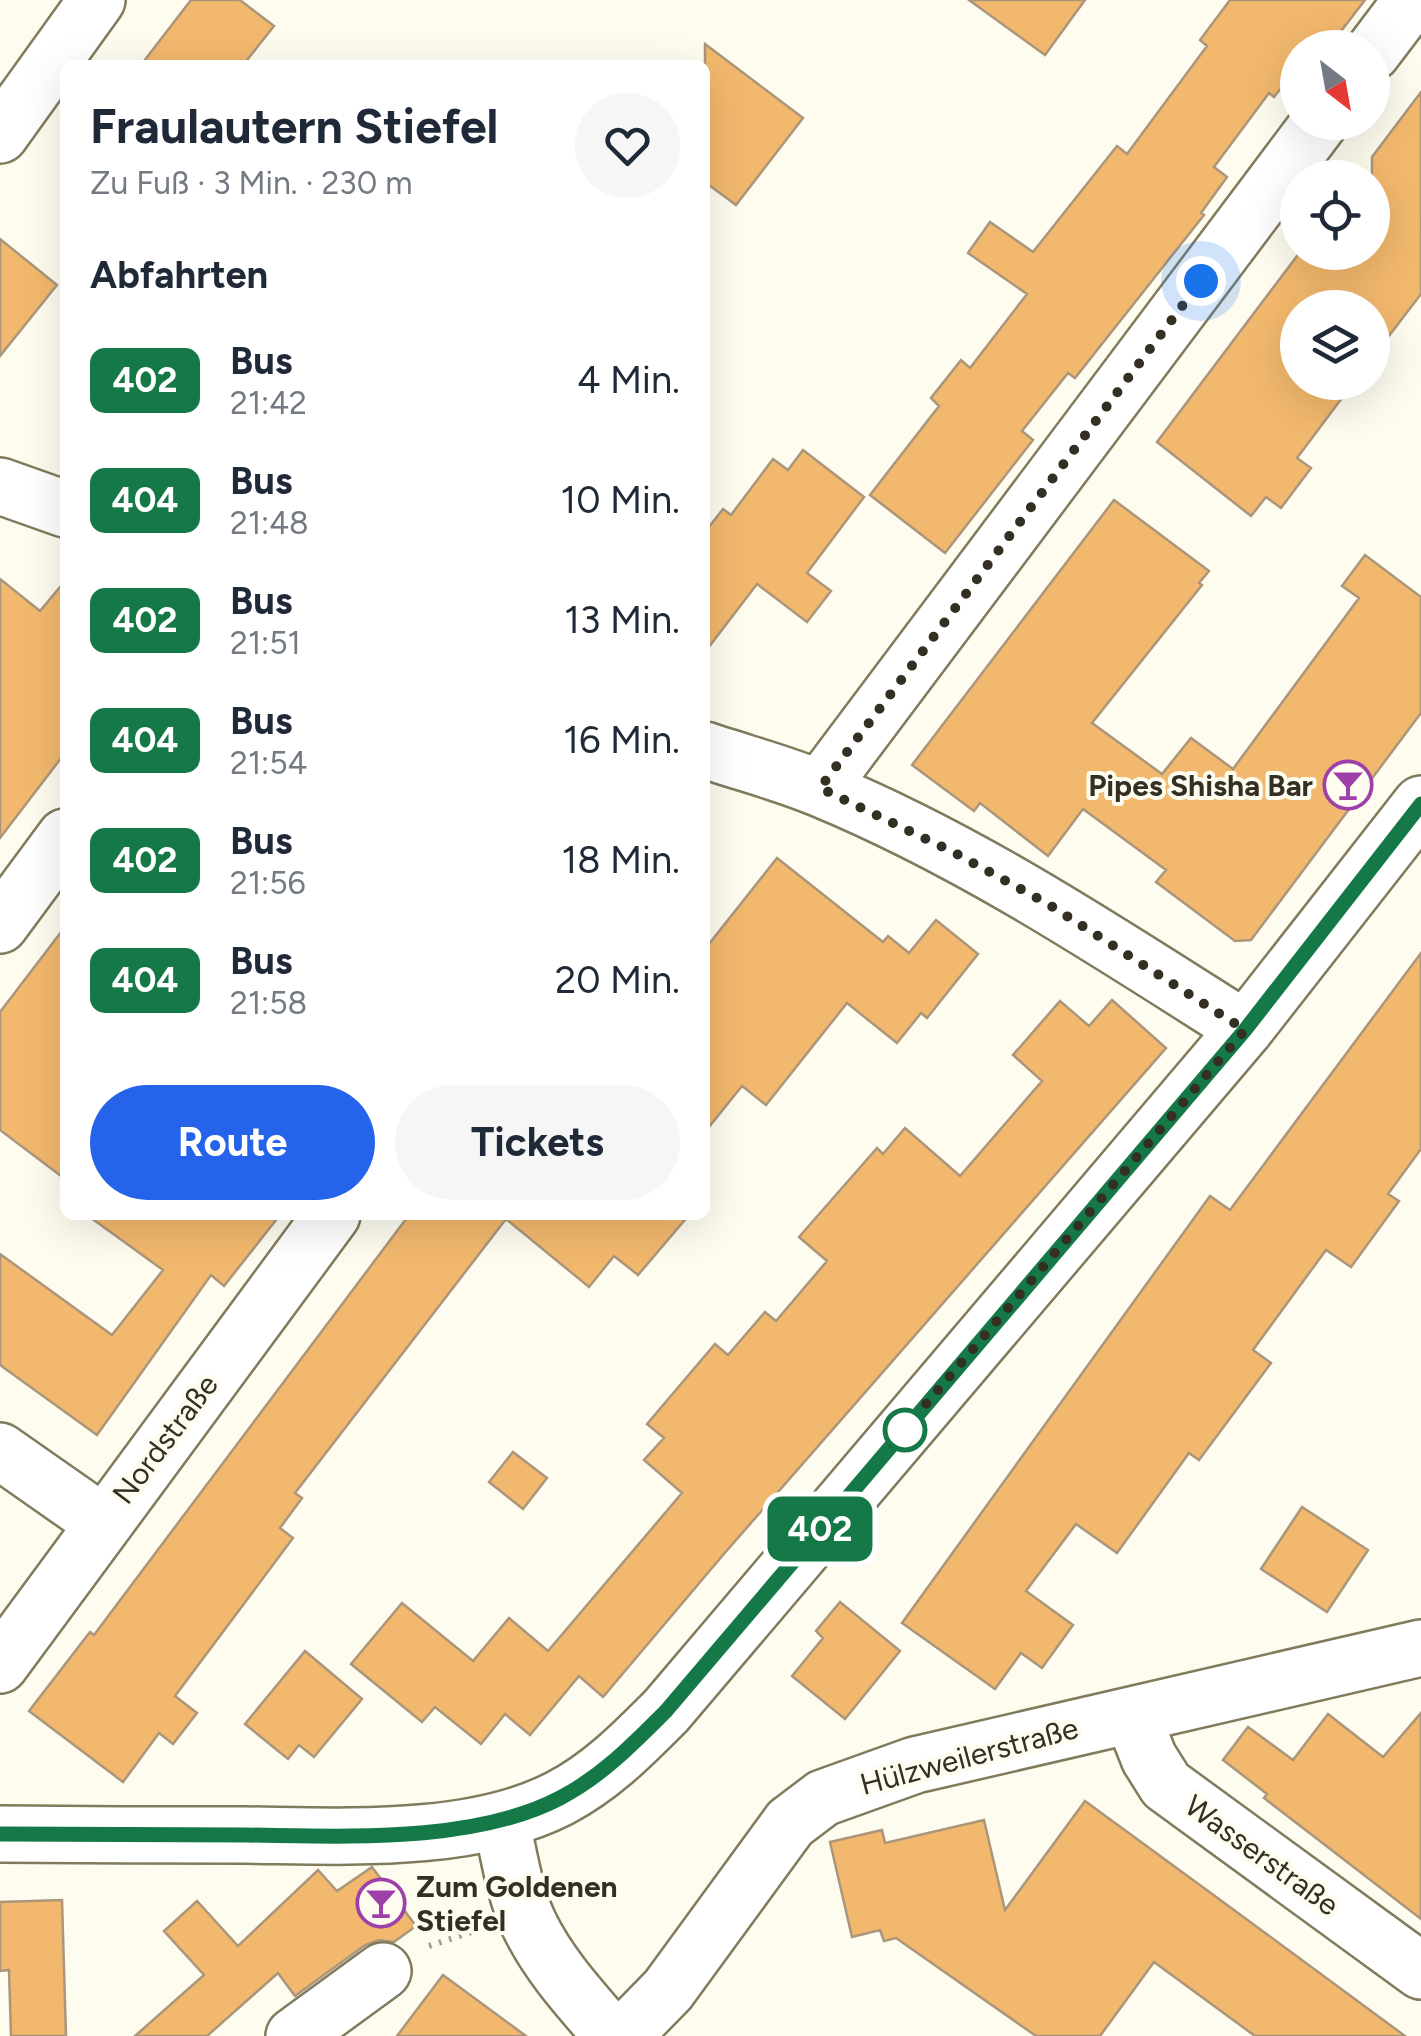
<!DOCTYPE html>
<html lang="de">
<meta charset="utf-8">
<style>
:root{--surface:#fff;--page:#f6f6f7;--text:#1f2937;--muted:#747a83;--accent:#2563eb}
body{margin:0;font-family:Figtree,sans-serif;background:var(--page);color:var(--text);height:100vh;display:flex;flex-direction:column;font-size:38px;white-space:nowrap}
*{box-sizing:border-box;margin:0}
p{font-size:32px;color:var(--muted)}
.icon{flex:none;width:55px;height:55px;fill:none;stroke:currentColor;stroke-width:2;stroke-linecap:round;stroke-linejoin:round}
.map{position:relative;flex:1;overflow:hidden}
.drawer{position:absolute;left:60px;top:60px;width:650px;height:1160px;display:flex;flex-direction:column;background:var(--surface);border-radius:15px;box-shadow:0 10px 40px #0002}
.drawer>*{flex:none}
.badge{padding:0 20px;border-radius:15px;font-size:35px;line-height:65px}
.needle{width:65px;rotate:149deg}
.controls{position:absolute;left:1280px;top:30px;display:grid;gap:20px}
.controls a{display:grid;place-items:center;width:110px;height:110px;border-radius:50%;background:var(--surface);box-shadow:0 10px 40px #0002;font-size:50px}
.you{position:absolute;width:50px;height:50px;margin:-25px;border:8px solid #fff;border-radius:50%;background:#1a73e8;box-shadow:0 0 0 15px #1a73e833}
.map>.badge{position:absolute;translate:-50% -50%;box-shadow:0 0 0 5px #fff}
h2{padding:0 30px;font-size:38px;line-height:90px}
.round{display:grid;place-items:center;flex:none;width:105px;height:105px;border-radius:52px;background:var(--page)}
.head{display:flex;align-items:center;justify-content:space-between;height:170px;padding:0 30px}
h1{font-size:48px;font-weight:700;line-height:75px}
.cta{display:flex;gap:20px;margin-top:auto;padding:20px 30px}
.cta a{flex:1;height:115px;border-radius:60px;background:var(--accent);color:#fff;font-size:40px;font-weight:700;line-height:115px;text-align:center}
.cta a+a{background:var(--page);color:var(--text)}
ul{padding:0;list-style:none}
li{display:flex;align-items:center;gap:30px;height:120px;padding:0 30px}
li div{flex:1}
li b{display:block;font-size:38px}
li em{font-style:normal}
li .badge{min-width:110px;font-weight:700;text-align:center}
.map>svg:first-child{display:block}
</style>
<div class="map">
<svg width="1421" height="2036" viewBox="0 0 1421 2036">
<rect width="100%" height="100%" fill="#fefcef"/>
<path fill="#f2b86d" stroke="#ab967b" stroke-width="2.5" d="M191,0H240L274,26L243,65H141Z
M969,0H1085L1045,55Z
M1230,0H1365L1328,48H1298V67L1274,97L1269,93L1214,167L1227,177L1201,213L1204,215L1075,378L1068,373L1022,431L1033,440L945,553L870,495L939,406L931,398L961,360L970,368L1027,294L968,253L990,222L1033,252L1117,146L1127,154L1207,46L1200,40Z
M705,44L803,118L736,205L705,182Z
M1421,92V294L1372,358V308H1298V382H1354L1297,458L1311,468L1281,508L1266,497L1251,516L1157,442L1300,252H1372V157Z
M0,239L57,285L0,356Z
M803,450L864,497L807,573L831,591L807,622L757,584L705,652V532L723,509L731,515L773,459L788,470Z
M1114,500L1209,571L1199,583L1202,585L1092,723L1162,774L1191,738L1233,769L1359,598L1342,586L1365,555L1421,597V713L1251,940L1235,941L1156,882L1166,870L1083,809L1048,856L980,803L974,811L912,765Z
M0,579L40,611L65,581V753L0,838Z
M777,858L883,942L888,936L909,953L936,920L978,954L927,1018L921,1013L897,1043L847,1003L766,1105L742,1086L705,1132V949Z
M65,927V1179L0,1130V1012Z
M1421,953V1149L1388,1194L1399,1201L1351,1267L1326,1250L1253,1350L1271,1363L1199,1460L1189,1453L1117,1553L1076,1524L1026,1591L1073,1625L1042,1668L1021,1653L995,1689L902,1623L1210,1196L1230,1210Z
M1112,1000L1166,1048L723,1555L603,1697L579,1676L530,1735L505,1714L481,1744L435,1707L422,1722L351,1664L402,1603L473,1661L509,1618L548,1651L682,1493L644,1460L664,1438L647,1424L715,1344L728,1355L765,1312L776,1321L827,1261L799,1237L877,1148L883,1154L905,1128L960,1176L1042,1081L1013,1055L1060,1001L1089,1026Z
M87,1215H280L224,1286L211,1275L97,1435L0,1365V1254L112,1335L163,1270Z
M409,1215H689L638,1275L614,1256L589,1287L506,1219L295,1493L302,1498L280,1528L293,1538L175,1696L197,1713L173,1744L159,1733L123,1782L29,1711L90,1632L94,1635Z
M513,1452L547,1478L523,1509L489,1482Z
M1302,1507L1368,1550L1327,1612L1261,1569Z
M840,1602L900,1651L845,1719L792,1676L823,1638L816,1631Z
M305,1651L362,1699L314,1757L299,1745L288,1759L245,1724Z
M1421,1713V1919L1264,1798L1267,1794L1223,1760L1248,1727L1293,1760L1328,1714L1383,1757Z
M1085,1801L1234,1910L1405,2036H1255L1154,1962L1100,2036H1036L896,1938L884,1941L880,1930L852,1937L830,1842L882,1830L885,1843L984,1820L1005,1910Z
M372,1867L416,1926L394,1942L379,1940L365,1945L295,1996L278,1973L207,2036H135L204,1975L164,1931L197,1901L238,1946L318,1870L337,1891Z
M62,1900L66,2036H11L9,1970L0,1971V1902Z
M443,1975L526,2036H397Z"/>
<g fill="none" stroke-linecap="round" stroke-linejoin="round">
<g stroke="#807b5c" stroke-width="60">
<path id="minor" d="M1372,53L1412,0
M0,135L97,0
M0,486L65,509
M705,750C743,763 783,773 821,789C971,851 1108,942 1245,1029
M820,788L1320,122
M0,925L65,837
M0,1451L103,1523
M0,1665L332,1215
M1132,1715L1149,1758L1166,1785L1421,1971
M501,1820C509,1854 514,1892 529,1924C549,1966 582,2001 612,2036
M0,1834C81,1835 163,1835 244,1835C343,1836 471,1844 560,1798C602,1776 633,1744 666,1711L1245,1029L1421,804
M294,2036L383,1971
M623,2036L668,1990L790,1823L823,1798L915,1765L1421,1648"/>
</g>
<path stroke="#9d9a8d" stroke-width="6" stroke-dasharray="2.5 8" stroke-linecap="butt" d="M429,1946L478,1930"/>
<use href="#minor" stroke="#fff" stroke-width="55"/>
</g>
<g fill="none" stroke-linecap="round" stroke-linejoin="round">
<g stroke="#fff" stroke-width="22">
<path id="line" d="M0,1834C82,1834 163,1835 245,1835C342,1836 472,1844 560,1798C602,1776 633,1744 666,1711L1245,1030L1421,804"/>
</g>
<use href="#line" stroke="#157947" stroke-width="15"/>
<path stroke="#333023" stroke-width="10" stroke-dasharray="0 18" d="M905,1430L892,1444L1245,1030L1048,904L953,852L820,788L1201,281"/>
</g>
<defs>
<g id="bar-ring" transform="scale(2.5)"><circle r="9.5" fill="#fefcef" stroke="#9e40a9" stroke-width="1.5"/><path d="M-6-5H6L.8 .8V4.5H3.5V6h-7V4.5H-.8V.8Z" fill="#9e40a9"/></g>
</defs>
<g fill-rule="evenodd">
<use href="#bar-ring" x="1348" y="785"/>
<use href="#bar-ring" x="381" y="1903"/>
</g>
<circle fill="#fff" stroke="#157947" stroke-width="5" cx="905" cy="1430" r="20"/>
<g text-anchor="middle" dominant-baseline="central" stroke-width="8" stroke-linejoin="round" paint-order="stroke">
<g font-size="30" font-weight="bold" fill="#333023" stroke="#fefcef" text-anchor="end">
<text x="1313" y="785">Pipes Shisha Bar</text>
<text x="416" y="1886" text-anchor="start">Zum Goldenen<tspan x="416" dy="34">Stiefel</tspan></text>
</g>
<g font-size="30" fill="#333023" stroke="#fefcef">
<text transform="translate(165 1439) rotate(-53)">Nordstraße</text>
<text transform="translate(969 1756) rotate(-15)">Hülzweilerstraße</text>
<text transform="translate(1262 1855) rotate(36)">Wasserstraße</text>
</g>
</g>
</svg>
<div class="controls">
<a><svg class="needle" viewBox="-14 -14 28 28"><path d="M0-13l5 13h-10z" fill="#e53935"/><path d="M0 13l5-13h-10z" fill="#747a83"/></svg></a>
<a><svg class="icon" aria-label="locate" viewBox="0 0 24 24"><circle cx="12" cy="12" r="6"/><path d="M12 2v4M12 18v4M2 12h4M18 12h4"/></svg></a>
<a><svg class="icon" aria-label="layers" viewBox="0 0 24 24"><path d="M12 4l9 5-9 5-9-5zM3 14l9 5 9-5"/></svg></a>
</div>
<div class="you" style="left:1201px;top:281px"></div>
<b class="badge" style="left:820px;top:1529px;background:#157947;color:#fff">402</b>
<section class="drawer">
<div class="head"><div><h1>Fraulautern Stiefel</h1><p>Zu Fuß · 3 Min. · 230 m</p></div><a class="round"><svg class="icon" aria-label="heart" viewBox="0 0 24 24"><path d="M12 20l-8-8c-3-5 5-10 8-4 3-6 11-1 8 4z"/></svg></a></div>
<h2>Abfahrten</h2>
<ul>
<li><span class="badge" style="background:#157947;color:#fff">402</span><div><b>Bus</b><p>21:42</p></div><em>4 Min.</em></li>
<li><span class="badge" style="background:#157947;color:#fff">404</span><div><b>Bus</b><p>21:48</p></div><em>10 Min.</em></li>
<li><span class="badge" style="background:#157947;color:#fff">402</span><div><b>Bus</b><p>21:51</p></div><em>13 Min.</em></li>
<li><span class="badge" style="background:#157947;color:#fff">404</span><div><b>Bus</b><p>21:54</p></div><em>16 Min.</em></li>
<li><span class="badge" style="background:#157947;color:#fff">402</span><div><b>Bus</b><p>21:56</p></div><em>18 Min.</em></li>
<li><span class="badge" style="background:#157947;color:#fff">404</span><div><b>Bus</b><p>21:58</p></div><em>20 Min.</em></li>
</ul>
<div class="cta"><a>Route</a><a>Tickets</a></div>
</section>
</div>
